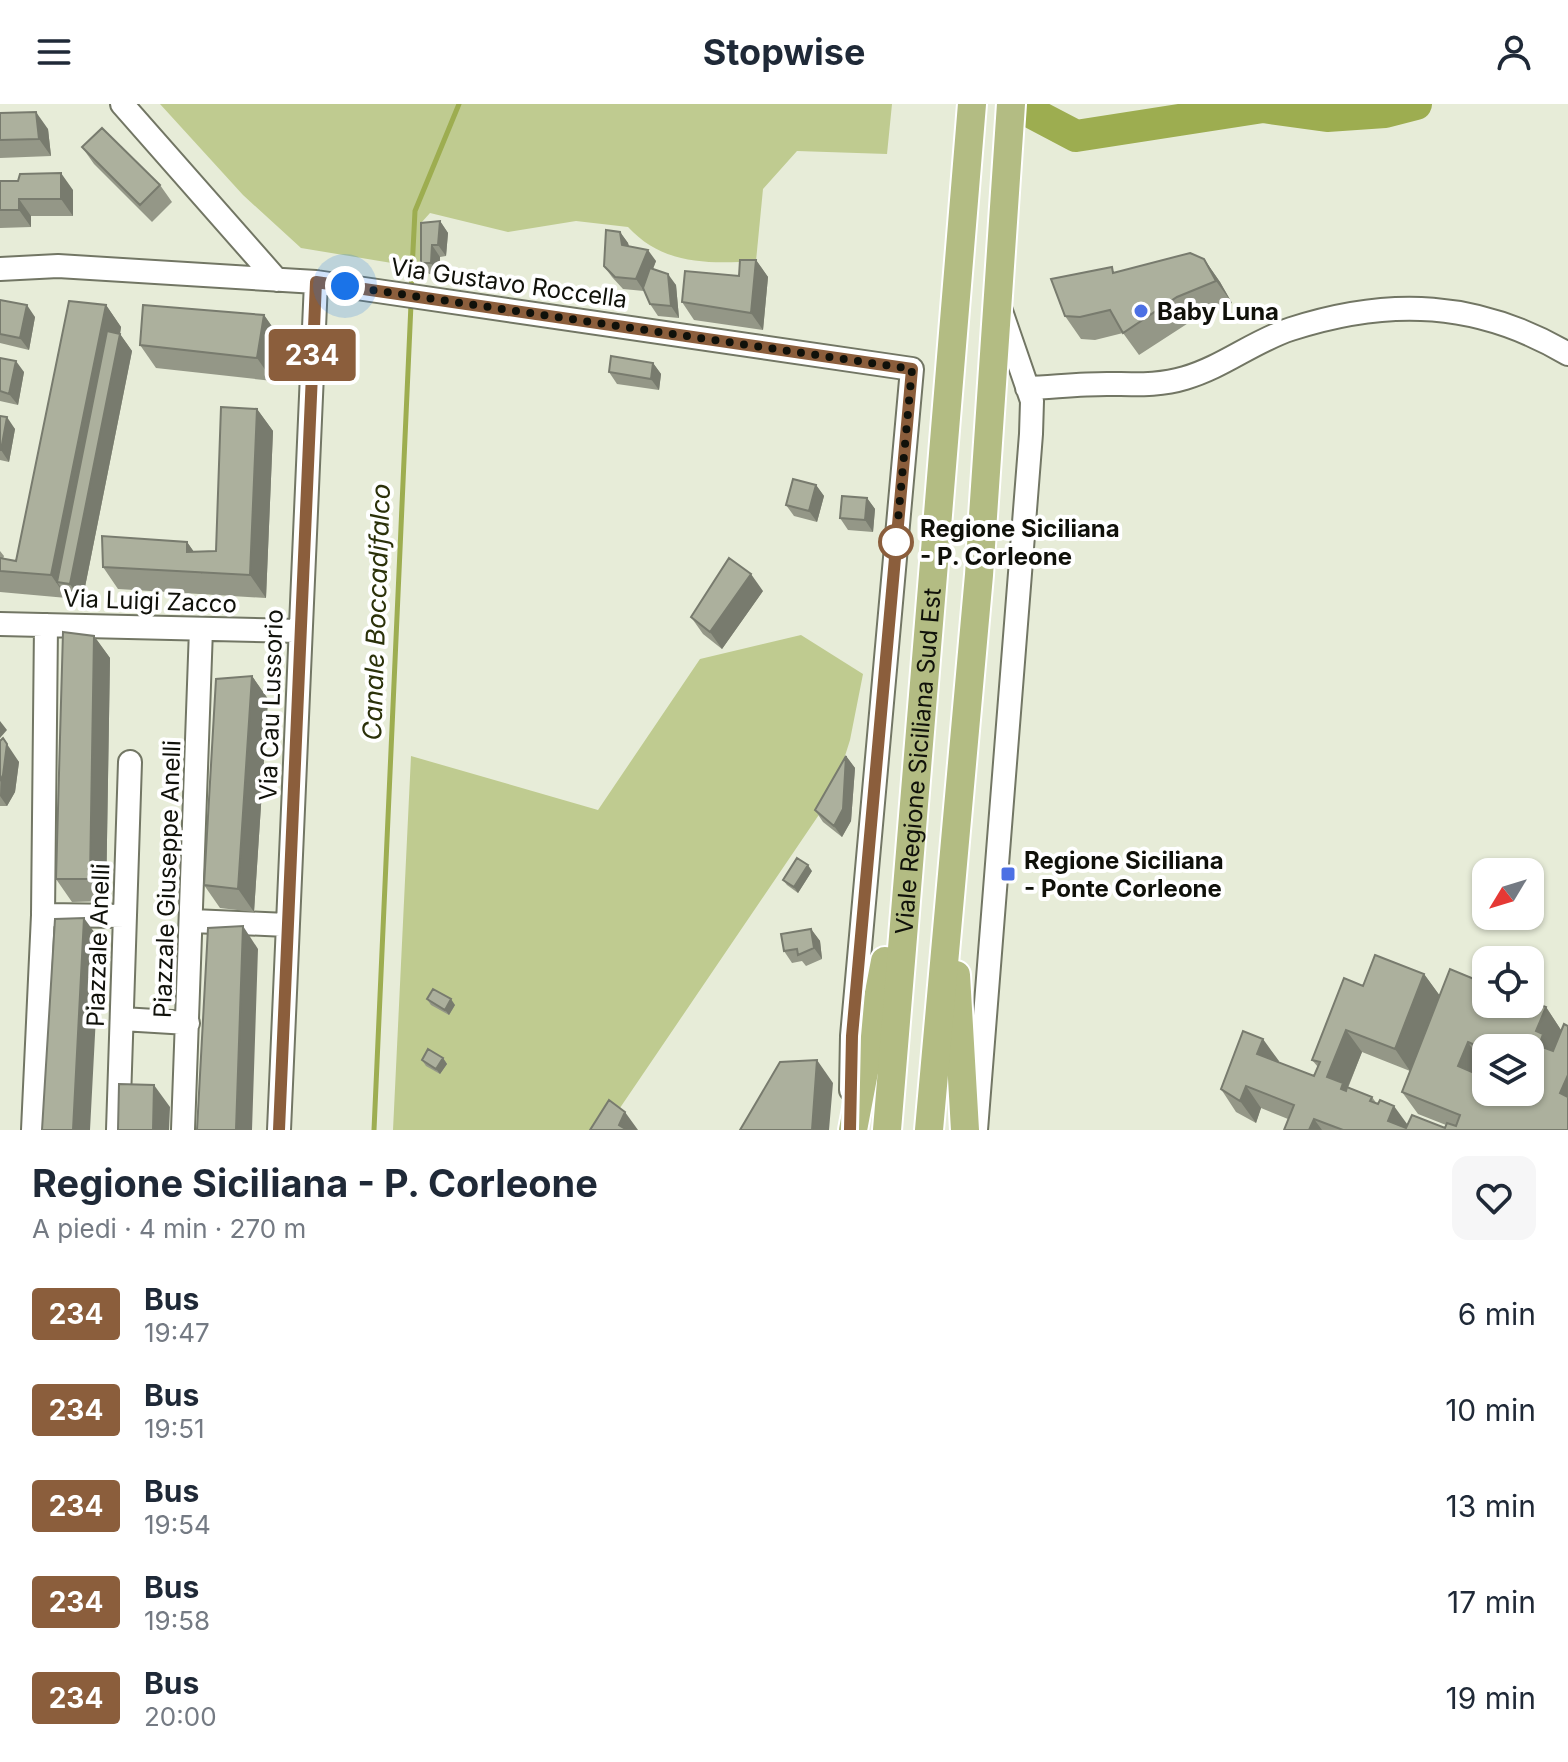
<!DOCTYPE html>
<html lang="it">
<meta charset="utf-8">
<style>
:root{--surface:#fff;--page:#f6f6f7;--text:#1f2937;--muted:#747a83}
body{margin:0;font-family:Inter,sans-serif;background:var(--page);color:var(--text);height:100vh;display:flex;flex-direction:column;font-size:30px;white-space:nowrap}
*{box-sizing:border-box;margin:0}
p{font-size:26px;color:var(--muted)}
.icon{flex:none;width:44px;height:44px;fill:none;stroke:currentColor;stroke-width:2;stroke-linecap:round;stroke-linejoin:round}
.map{position:relative;height:1026px;overflow:hidden}
.side{display:flex;flex-direction:column;background:var(--surface);flex:1}
.side>*{flex:none}
.badge{padding:0 16px;border-radius:6px;font-size:28px;line-height:52px}
.needle{width:52px;rotate:232deg}
.buttons{position:absolute;left:1472px;top:754px;display:grid;gap:16px}
.buttons a{display:grid;place-items:center;width:72px;height:72px;border-radius:16px;background:var(--surface);box-shadow:0 2px 6px #0004;font-size:40px}
.you{position:absolute;width:40px;height:40px;margin:-20px;border:6px solid #fff;border-radius:50%;background:#1a73e8;box-shadow:0 0 0 12px #1a73e833}
.map>.badge{position:absolute;translate:-50% -50%;box-shadow:0 0 0 4px #fff}
.round{display:grid;place-items:center;flex:none;width:84px;height:84px;border-radius:16px;background:var(--page)}
.summary{display:flex;align-items:center;justify-content:space-between;height:136px;padding:0 32px}
h1{font-size:38px;font-weight:700;line-height:60px}
ul{padding:0;list-style:none}
li{display:flex;align-items:center;gap:24px;height:96px;padding:0 32px}
li div{flex:1}
li b{display:block;font-size:30px}
li em{font-style:normal}
li .badge{min-width:88px;font-weight:700;text-align:center}
header{display:flex;justify-content:space-between;align-items:center;height:104px;padding:0 32px;background:var(--surface);font-size:36px;font-weight:700}
.map>svg:first-child{display:block}
</style>
<header><svg class="icon" aria-label="menu" viewBox="0 0 24 24"><path d="M4 6h16M4 12h16M4 18h16"/></svg>Stopwise<svg class="icon" aria-label="person" viewBox="0 0 24 24"><circle cx="12" cy="8" r="4"/><path d="M4 21q1-7 8-7t8 7"/></svg></header>
<div class="map">
<svg width="1568" height="1026" viewBox="0 0 1568 1026">
<rect width="100%" height="100%" fill="#e7ecd8"/>
<path fill="#bfcb90" d="M160,0H892L887,50L797,47L763,85L756,157C709,160 663,161 628,123L576,117L508,128L430,109L421,119L422,164L301,144L243,91Z
M801,531L863,570L850,636L833,690L605,1026H393L411,652L598,706L700,555Z"/>
<g fill="none" stroke-linecap="round" stroke-linejoin="round">
<path stroke="#9dad50" stroke-width="5" d="M411,186L415,107L459,0
M374,1026L411,200"/>
<path stroke="#9dad50" stroke-width="32" d="M1015,0L1076,32L1263,3L1327,12L1385,8L1416,0"/>
<g stroke="#727664" stroke-width="26">
<path id="minor" d="M122,0L277,176
M0,165L58,162L316,178L912,265L852,932L851,986
M1027,284C1053,283 1080,280 1107,280C1134,280 1159,282 1185,274C1223,263 1254,237 1291,225C1390,193 1478,197 1568,250
M0,520L300,527
M43,811L125,812
M192,817L287,821
M122,915L188,919
M33,1026L43,811L46,521
M118,1026L130,658
M183,1026L201,525
M279,1026L316,178
M976,1026L1031,330L1032,297L1001,207"/>
</g>
<g stroke="#fff" stroke-width="32">
<g id="major">
<path d="M956,871L965,1026"/>
<path d="M853,1026L885,857"/>
<path id="s1" d="M887,1026L972,0"/>
<path d="M929,1026L979,471L1011,0"/>
</g>
</g>
<use href="#minor" stroke="#fff" stroke-width="22"/>
<use href="#major" stroke="#b3bc83" stroke-width="28"/>
</g>
<path fill="#949787" d="M0,9L48,25L51,52L0,54Z
M82,43L160,81L172,98L152,118L94,60Z
M0,77L73,86V112H31V123L0,124Z
M440,117L448,129L446,152L440,153L439,171L429,170L421,159Z
M620,128L628,139L629,142L656,157L653,165L676,181L679,214L658,212L650,200L644,187L623,185L612,173L604,162Z
M1204,155L1220,178L1232,199L1193,216L1139,251L1123,229L1095,236L1081,235L1065,212Z
M756,156L768,173L763,226L694,216L682,198L739,172Z
M0,196L35,213L29,246L0,239Z
M106,201L121,223L120,230L132,247L82,498L69,495L67,492V494L0,488V447L4,452L3,455L16,457Z
M264,211L280,234L273,277L156,264L140,241Z
M0,254L24,268L18,301L0,297Z
M653,259L661,270L659,286L617,280L609,268Z
M257,305L273,327L266,494L118,485L103,463L187,438L194,448L216,447Z
M0,312L15,325L9,358L0,356Z
M816,381L824,392L817,418L794,412L786,401Z
M867,394L875,405L873,428L848,426L840,414Z
M763,487L722,545L703,530L691,513Z
M94,532L110,554L106,797L72,798L56,775Z
M252,572L268,595L254,808L220,804L204,781Z
M0,637L19,658L15,688L7,702H0Z
M846,652L855,664L851,717L842,733L823,718L815,706Z
M812,767L798,789L787,781L783,776Z
M811,825L820,837L822,855L806,862L802,857L792,859L784,847Z
M1450,865L1546,903L1561,926L1568,1026H1284L1288,1015L1261,1004L1256,1019L1236,1008L1221,985L1279,957L1278,958L1314,972L1318,963L1312,956L1363,882L1424,870L1440,892L1410,967L1362,948L1348,984L1372,993L1377,1000L1408,1021L1445,1024L1446,1021L1418,1010L1402,988Z
M427,895L455,901L449,911L431,901Z
M443,954L447,960L440,970L426,962L422,956Z"/>
<path fill="#787b6e" d="M36,8L48,25L51,52L39,35Z
M61,69L73,86V112L61,95Z
M19,95L31,112V123L19,106Z
M440,117L448,129L446,152L438,141Z
M620,128L628,139L631,153L622,141Z
M432,141L440,153L439,171L431,159Z
M648,146L656,157L644,187L636,175Z
M1204,155L1220,178L1232,199L1216,177Z
M756,156L768,173L763,226L751,209Z
M668,170L676,181L679,214L671,202Z
M27,201L35,213L29,246L20,234Z
M106,201L121,223L120,230L132,247L82,498L70,480L57,478L67,492V494L51,471Z
M264,211L280,234L273,277L257,254Z
M16,257L24,268L18,301L9,290Z
M653,259L661,270L659,286L651,275Z
M257,305L273,327L266,494L250,471Z
M7,313L15,325L9,358L1,346Z
M816,381L824,392L817,418L809,407Z
M867,394L875,405L873,428L865,416Z
M187,438L203,461L202,470L187,448Z
M751,470L763,487L722,545L710,528Z
M94,532L110,554L106,797L90,775Z
M252,572L268,595L254,808L238,785Z
M0,617L7,626L0,634Z
M3,634L19,658L15,688L7,702L0,692Z
M846,652L855,664L851,717L842,733L834,722Z
M808,761L812,767L798,789L794,783Z
M84,814L100,836L90,1026H73Z
M243,822L258,845L252,1026H236Z
M811,825L820,837L822,855L814,844Z
M1424,870L1440,892L1410,967L1395,945Z
M451,895L455,901L449,911L445,906Z
M1546,903L1561,926L1559,953L1539,942L1536,927Z
M1346,926L1362,948L1345,990L1327,973Z
M1263,935L1279,957L1273,972L1257,950Z
M1468,938L1483,961L1473,984L1458,962Z
M443,954L447,960L440,970L436,965Z
M817,956L833,979L829,1026H812Z
M1568,971V1001L1560,989Z
M154,981L170,1003L169,1026H153Z
M1246,982L1261,1004L1256,1019L1240,997Z
M1394,1002L1410,1024L1409,1026L1388,1017Z
M625,1008L638,1026H623L619,1021Z
M1314,1015L1322,1026H1309Z"/>
<path fill="#acb09d" stroke="#787b6e" stroke-width="2" fill-rule="evenodd" d="M36,8L39,35L0,36V9Z
M102,24L160,81L140,101L82,43Z
M61,69V95H19V106H0V77H18L20,70Z
M440,117L438,141H432L431,159H421V119Z
M606,126L620,128L622,141L648,146L636,175L615,173L604,162Z
M1190,149L1204,155L1216,177L1177,193L1123,229L1110,206L1080,213L1065,212L1051,175L1112,163L1113,169Z
M740,156H756L751,209L682,198L685,167L739,172Z
M650,164L668,170L671,202L650,200L643,184Z
M0,196L27,201L20,234L0,230Z
M69,197L106,201L51,471L0,467V454L16,457Z
M143,201L264,211L257,254L140,241Z
M107,227L120,230L70,480L57,478Z
M611,252L653,259L651,275L609,268Z
M0,254L16,257L9,290L0,287Z
M221,303L257,305L250,471L103,463L102,432L187,438V448L216,447Z
M0,312L7,313L1,346H0Z
M793,375L816,381L809,407L786,401Z
M842,392L867,394L865,416L840,414Z
M729,454L751,470L710,528L691,513Z
M63,528L94,532L90,775H56Z
M252,572L238,785L204,781L216,575Z
M3,634L7,640L3,671L0,677V637Z
M846,652L843,705L834,722L815,706Z
M797,754L808,761L794,783L783,776Z
M84,814L73,1026H42L55,815Z
M243,822L236,1026H197L208,824Z
M811,825L814,844L798,851L797,845L784,847L781,830Z
M1375,851L1424,870L1395,945L1346,926L1327,973L1343,979L1341,985L1346,987L1347,983L1372,993L1370,997L1378,1000L1380,996L1394,1002L1388,1017L1406,1024L1412,1011L1445,1024L1447,1019L1456,1022L1460,1011L1402,988L1450,865L1486,880V900H1530V897L1546,903L1536,927L1543,930L1539,942L1553,947L1564,920L1568,922V971L1560,989L1568,993V1026H1343L1314,1015L1309,1026H1284L1294,1001L1246,982L1240,997L1221,985L1243,927L1263,935L1257,950L1314,972L1320,958L1312,956L1344,874L1363,882ZM1468,938L1484,945L1474,969L1458,962ZM1486,944H1530V988H1486Z
M433,885L451,895L445,906L427,895Z
M428,945L443,954L436,965L422,956Z
M817,956L812,1026H740L780,958Z
M119,980L154,981L153,1026H118Z
M609,996L625,1008L619,1021L627,1026H590Z"/>
<g fill="none" stroke-linecap="round" stroke-linejoin="round">
<g stroke="#fff" stroke-width="18">
<path id="line" d="M279,1026L316,178L912,265L852,932L850,1026"/>
</g>
<use href="#line" stroke="#8b5e3c" stroke-width="12"/>
<path stroke="#10110a" stroke-width="8" stroke-dasharray="0 14.4" d="M345,182L912,265L896,438"/>
</g>
<g fill="#4c70e4" stroke="#fff" stroke-width="3">
<circle cx="1141" cy="207" r="8"/>
<rect x="1000" y="762" width="16" height="16" rx="4"/>
</g>
<circle fill="#fff" stroke="#8b5e3c" stroke-width="4" cx="896" cy="438" r="16"/>
<g text-anchor="middle" dominant-baseline="central" stroke-width="8" stroke-linejoin="round" paint-order="stroke">
<g font-size="24" fill="#10110a" stroke="#fff">
<text transform="translate(509 179) rotate(8)">Via Gustavo Roccella</text>
<text transform="translate(150 497) rotate(2)">Via Luigi Zacco</text>
<text transform="translate(271 601) rotate(-88)">Via Cau Lussorio</text>
<text stroke="none"><textPath href="#s1" startOffset="370">Viale Regione Siciliana Sud Est</textPath></text>
<text transform="translate(167 775) rotate(-88)">Piazzale Giuseppe Anelli</text>
<text transform="translate(98 841) rotate(-88)">Piazzale Anelli</text>
</g>
<g font-size="24" font-weight="bold" fill="#10110a" stroke="#fff" text-anchor="start">
<text x="1157" y="207">Baby Luna</text>
<text x="1024" y="756">Regione Siciliana<tspan x="1024" dy="28">- Ponte Corleone</tspan></text>
</g>
<g font-size="24" font-weight="bold" fill="#10110a" stroke="#fff" text-anchor="start">
<text x="920" y="424">Regione Siciliana<tspan x="920" dy="28">- P. Corleone</tspan></text>
</g>
<g font-size="26" font-style="italic" fill="#2b3109" stroke="#fff">
<text transform="translate(376 508) rotate(-88)">Canale Boccadifalco</text>
</g>
</g>
</svg>
<div class="buttons">
<a><svg class="needle" viewBox="-14 -14 28 28"><path d="M0-13l5 13h-10z" fill="#e53935"/><path d="M0 13l5-13h-10z" fill="#747a83"/></svg></a>
<a><svg class="icon" aria-label="locate" viewBox="0 0 24 24"><circle cx="12" cy="12" r="6"/><path d="M12 2v4M12 18v4M2 12h4M18 12h4"/></svg></a>
<a><svg class="icon" aria-label="layers" viewBox="0 0 24 24"><path d="M12 4l9 5-9 5-9-5zM3 14l9 5 9-5"/></svg></a>
</div>
<div class="you" style="left:345px;top:182px"></div>
<b class="badge" style="left:312px;top:251px;background:#8b5e3c;color:#fff">234</b>
</div>
<section class="side">
<div class="summary"><div><h1>Regione Siciliana - P. Corleone</h1><p>A piedi · 4 min · 270 m</p></div><a class="round"><svg class="icon" aria-label="heart" viewBox="0 0 24 24"><path d="M12 20l-8-8c-3-5 5-10 8-4 3-6 11-1 8 4z"/></svg></a></div>
<ul>
<li><span class="badge" style="background:#8b5e3c;color:#fff">234</span><div><b>Bus</b><p>19:47</p></div><em>6 min</em></li>
<li><span class="badge" style="background:#8b5e3c;color:#fff">234</span><div><b>Bus</b><p>19:51</p></div><em>10 min</em></li>
<li><span class="badge" style="background:#8b5e3c;color:#fff">234</span><div><b>Bus</b><p>19:54</p></div><em>13 min</em></li>
<li><span class="badge" style="background:#8b5e3c;color:#fff">234</span><div><b>Bus</b><p>19:58</p></div><em>17 min</em></li>
<li><span class="badge" style="background:#8b5e3c;color:#fff">234</span><div><b>Bus</b><p>20:00</p></div><em>19 min</em></li>
</ul>
</section>
